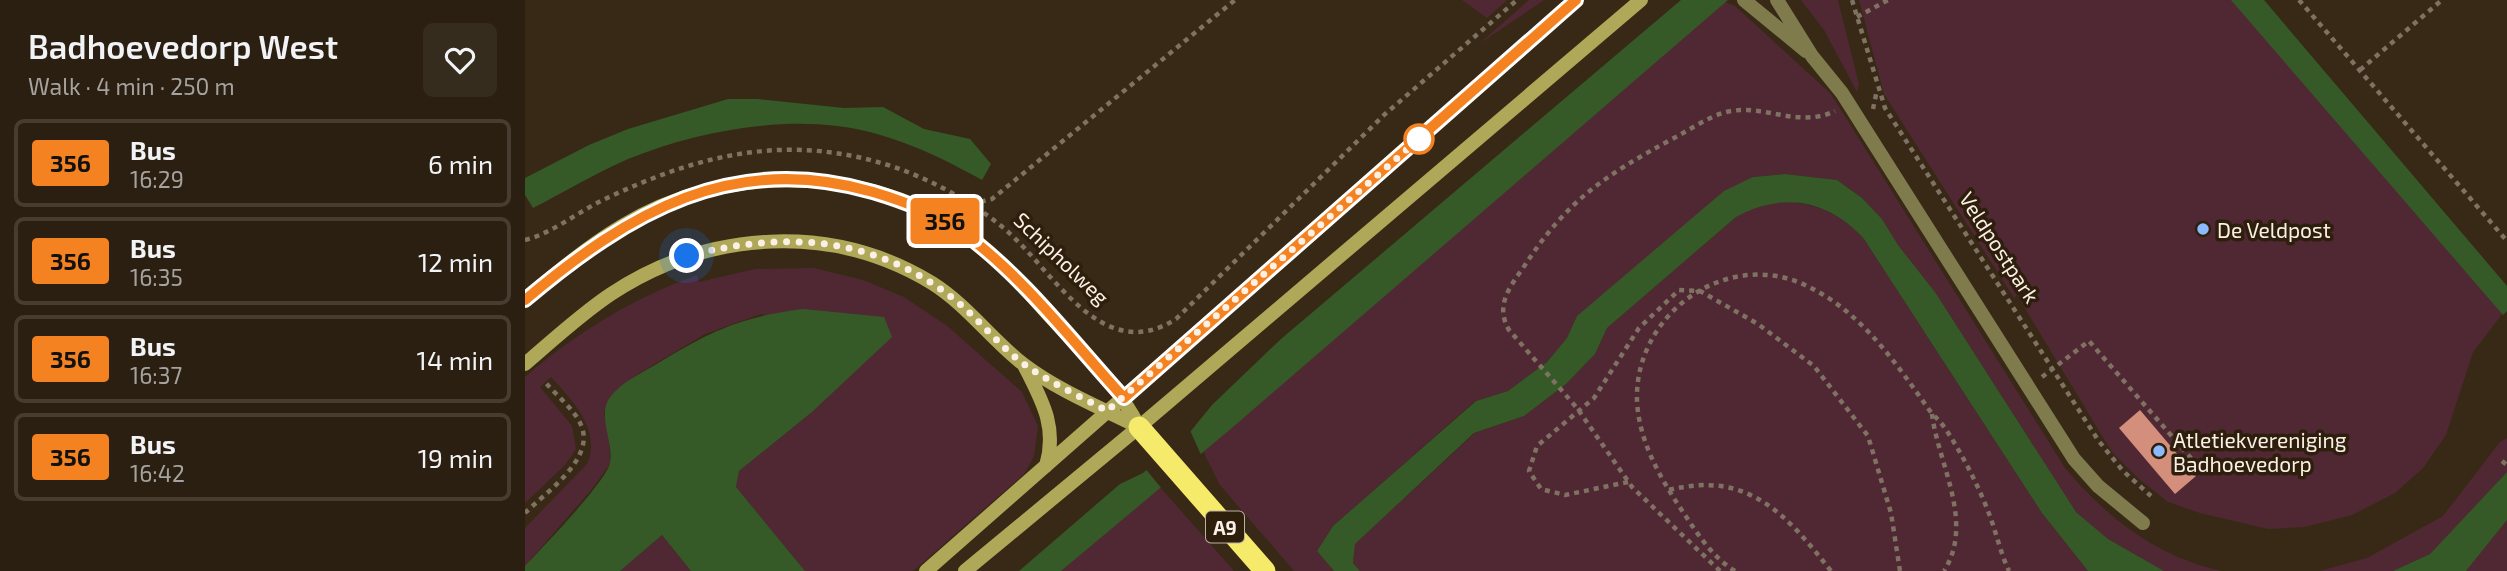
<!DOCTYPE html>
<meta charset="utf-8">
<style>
:root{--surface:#2a1f10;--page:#362c1e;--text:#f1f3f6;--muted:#a5a29f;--line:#463d30}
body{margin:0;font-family:"Exo 2",sans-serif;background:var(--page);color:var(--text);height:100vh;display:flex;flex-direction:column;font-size:26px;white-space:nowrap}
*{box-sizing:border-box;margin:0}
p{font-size:23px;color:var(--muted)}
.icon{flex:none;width:38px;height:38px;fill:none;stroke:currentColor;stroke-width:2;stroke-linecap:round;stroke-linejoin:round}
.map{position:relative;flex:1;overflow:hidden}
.drawer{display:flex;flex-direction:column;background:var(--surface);width:525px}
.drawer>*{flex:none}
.badge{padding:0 14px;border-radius:5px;font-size:24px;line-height:46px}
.you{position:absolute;width:35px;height:35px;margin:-18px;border:5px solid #fff;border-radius:50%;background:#1a73e8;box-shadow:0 0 0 10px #1a73e833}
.map>.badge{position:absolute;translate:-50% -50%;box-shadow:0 0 0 4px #fff}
.round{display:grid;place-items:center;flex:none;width:74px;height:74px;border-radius:10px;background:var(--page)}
.headline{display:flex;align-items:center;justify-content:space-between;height:119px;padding:0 28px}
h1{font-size:33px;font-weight:600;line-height:52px}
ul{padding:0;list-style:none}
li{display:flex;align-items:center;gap:21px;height:88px;margin:0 14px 10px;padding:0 14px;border:4px solid var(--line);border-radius:10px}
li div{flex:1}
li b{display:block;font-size:26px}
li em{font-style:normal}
li .badge{min-width:77px;font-weight:700;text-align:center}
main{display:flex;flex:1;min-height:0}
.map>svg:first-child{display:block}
</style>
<main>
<section class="drawer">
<div class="headline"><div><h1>Badhoevedorp West</h1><p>Walk · 4 min · 250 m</p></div><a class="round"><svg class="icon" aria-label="heart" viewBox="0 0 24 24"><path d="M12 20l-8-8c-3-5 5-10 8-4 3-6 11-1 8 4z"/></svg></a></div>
<ul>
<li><span class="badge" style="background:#f58220;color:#111">356</span><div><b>Bus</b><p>16:29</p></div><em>6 min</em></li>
<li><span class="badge" style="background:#f58220;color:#111">356</span><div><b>Bus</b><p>16:35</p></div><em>12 min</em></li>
<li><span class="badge" style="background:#f58220;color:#111">356</span><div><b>Bus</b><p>16:37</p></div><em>14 min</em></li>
<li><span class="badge" style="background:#f58220;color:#111">356</span><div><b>Bus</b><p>16:42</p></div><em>19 min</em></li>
</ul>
</section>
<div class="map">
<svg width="1982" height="571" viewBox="0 0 1982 571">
<rect width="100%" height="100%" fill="#382916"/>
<path fill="#502834" d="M937,0H982L962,18Z
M1004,0H1019L954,44Z
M1276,0H1313L1334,85L1332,92L1299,30Z
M1334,0H1707L1978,313L1948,352L1921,435L1898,468L1870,493L1827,515L1779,527L1743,529L1675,513L1643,502L1613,478L1588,453L1574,431L1492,295L1489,298L1359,94Z
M1200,2L1210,6L1306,94L1540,468C1582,518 1631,556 1696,571H1639L1583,539L1551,512L1410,292L1373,245L1357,219L1337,198L1312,180L1260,174L1228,177L1052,316L1042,338L1022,362L983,391L950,401L808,526L792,551L809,571H769L695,485L678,451Z
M1257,201C1293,204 1315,213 1339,239L1517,513L1563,571H835L828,563L830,544L950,433L999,416L1041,384L1070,354L1082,328L1211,217L1231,206Z
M289,268L338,280L379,297L421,325L497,392L513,426L509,456L499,474L388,571H280L211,487L214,471L287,412L366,337L236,314L180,334L113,374L86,396L79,413L84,432L85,464L67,489L0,566V528L62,464C77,431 48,401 26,377L15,387L47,426L51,449L40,465L0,503V377C51,333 108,298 172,275L174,282L230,269Z
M1982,438V472L1905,554L1868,571H1795L1842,558L1918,516L1975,442Z
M634,486L709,571H536Z
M1982,520V571H1941Z
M137,535L166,571H95Z"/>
<path fill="#355a28" d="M1156,0H1203L708,427L536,571H494L595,484L618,473L665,432L687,405L756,339Z
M1706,0H1739L1982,286V311L1978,315Z
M203,99H233L319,108L358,107L399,129L445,139L466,164L457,180C412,155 364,132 312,126C244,118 167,133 103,159C71,173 39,192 8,208L0,195V178L64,145L103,129Z
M1260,174L1312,180L1337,198L1357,219L1373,245L1410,292L1551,512L1583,539L1639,571H1563L1517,513L1339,239C1304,200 1257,191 1211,217L1082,328L1070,354L1041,384L999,416L949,433L830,544L828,563L835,571H809L792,551L808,526L951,401L983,391L1022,362L1042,338L1052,316L1199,191L1228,177Z
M278,309L359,317L367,337L287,412L214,471L211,487L280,571H166L137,535L95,571H0V566C16,549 81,482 85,463C89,442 71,414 86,396C96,383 116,373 130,365C184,332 214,317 278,309Z
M1982,472V520L1941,571H1868L1905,554Z"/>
<path fill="#382916" d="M664,428L677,457L637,489L619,467Z"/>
<path fill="#d48f7c" d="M1615,410L1671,476L1650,494L1594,428Z"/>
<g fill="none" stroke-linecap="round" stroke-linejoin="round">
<path stroke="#7f7262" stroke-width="4.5" stroke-dasharray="5 5" stroke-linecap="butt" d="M1327,0L1360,108L1573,440L1598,471L1626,496
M1774,0L1982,241
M1332,17L1363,0
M1835,70L1917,0
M1348,109L1352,90
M446,204L467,199L710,0
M0,240C28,233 54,211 80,199C177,153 266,132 372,168C411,182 451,204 482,231C530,273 577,366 651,319L859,115L992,0
M1517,377L1564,341L1671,464
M1407,414C1413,464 1450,522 1419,571
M1977,461L1982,465
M1103,482L1040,495L1016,489L1004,471L1012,446L1069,398L1114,328L1154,290L1175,291L1233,324L1289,366L1343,436L1366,513L1375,571
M1144,490C1223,470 1261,514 1306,571
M0,513C20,493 71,459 56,425C50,410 32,396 21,383
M1195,571L1107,487L1052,408L984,330C970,306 984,288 998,268C1042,200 1079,176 1149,138C1166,129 1183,117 1201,112C1239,103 1273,129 1310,111
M1210,571C1184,555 1169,528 1152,503C1132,472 1114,439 1112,401C1109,315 1200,248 1280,285C1336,311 1370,362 1405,411C1411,418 1417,423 1422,431C1438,456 1452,483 1463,511C1471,531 1475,552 1484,571"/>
<path stroke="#7f7b4c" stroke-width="14" d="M1219,0L1281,51
M1252,0L1287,56L1317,93L1549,459L1573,486L1618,523"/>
<path stroke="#afa859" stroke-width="14" d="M0,300C31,273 62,247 97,226C198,165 334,164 434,229C466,251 496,284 522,313C555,349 592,383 614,427
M0,364C28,340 56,314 86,294C183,230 307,222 407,283C442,305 466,339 498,364C532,390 576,408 614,427
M499,365C516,399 533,426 521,466
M401,571L1051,0
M440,571L614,427L1116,0"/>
<path stroke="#f6ea6a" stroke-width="21" d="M614,427L740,571"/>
</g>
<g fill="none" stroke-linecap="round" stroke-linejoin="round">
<g stroke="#fff" stroke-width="16">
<path id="line" d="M0,300C104,212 208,151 348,192C378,201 411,213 436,231C498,276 547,341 599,398L1051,0"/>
</g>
<use href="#line" stroke="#f58220" stroke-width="10"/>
<path stroke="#fbf0e5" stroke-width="7" stroke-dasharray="0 12.6" d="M162,256C260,231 347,235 429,299C454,319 474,346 499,364C525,383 555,396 582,411L894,139"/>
</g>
<circle fill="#fff" stroke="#f58220" stroke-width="3.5" cx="894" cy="139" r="14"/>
<g fill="#8db9fc" stroke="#2e1f0d" stroke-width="2.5">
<circle cx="1678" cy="229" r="7"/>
<circle cx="1634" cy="451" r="7"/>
</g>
<g text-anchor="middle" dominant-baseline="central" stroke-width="7" stroke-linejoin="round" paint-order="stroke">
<rect fill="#2e1f0d" stroke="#beb1a4" stroke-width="2" x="681" y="511.5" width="38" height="31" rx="5"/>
<g font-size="19" font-weight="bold" fill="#fbf0e5">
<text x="700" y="527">A9</text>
</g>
<g font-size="21" fill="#fbf0e5" stroke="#2e1f0d" text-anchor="start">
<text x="1692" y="229">De Veldpost</text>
<text x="1648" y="439">Atletiekvereniging<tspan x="1648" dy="24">Badhoevedorp</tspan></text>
</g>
<g font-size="21" fill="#fbf0e5" stroke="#2e1f0d">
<text transform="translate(1475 247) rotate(57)">Veldpostpark</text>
<text transform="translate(537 258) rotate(44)">Schipholweg</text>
</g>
</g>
</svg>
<div class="you" style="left:162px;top:256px"></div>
<b class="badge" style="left:420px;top:221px;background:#f58220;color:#111">356</b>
</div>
</main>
